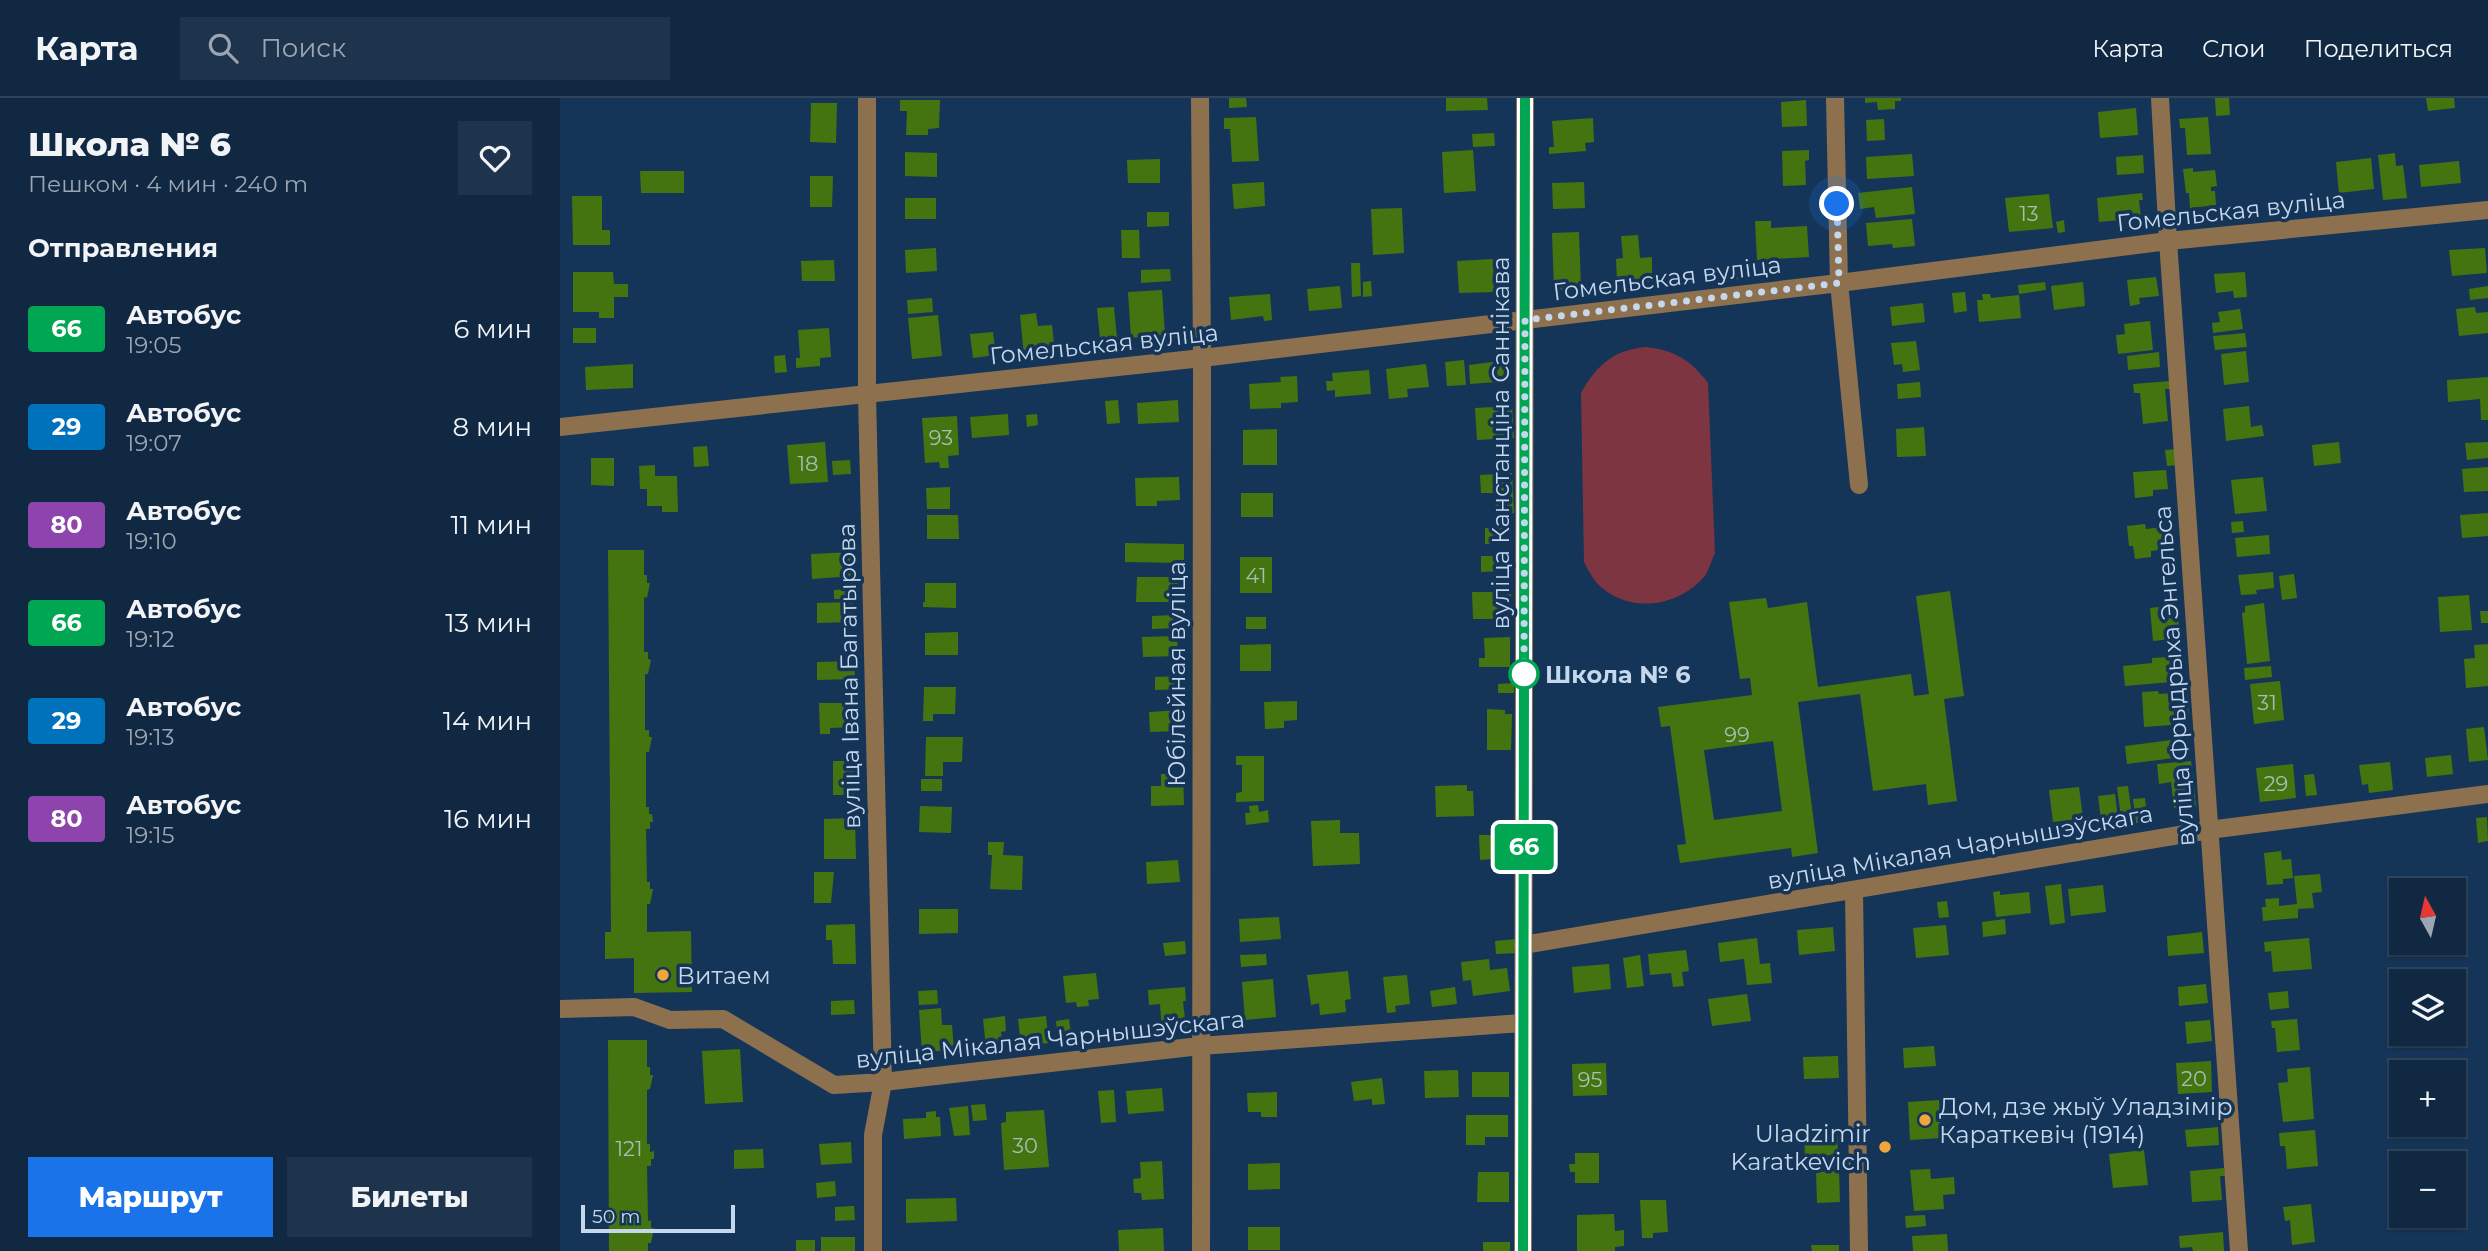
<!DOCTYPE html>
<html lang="ru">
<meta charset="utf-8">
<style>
:root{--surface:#102842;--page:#1e344d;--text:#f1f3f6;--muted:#9ca6b2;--line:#30445b;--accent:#1a73e8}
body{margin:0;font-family:Montserrat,sans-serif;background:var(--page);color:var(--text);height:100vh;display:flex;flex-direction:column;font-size:26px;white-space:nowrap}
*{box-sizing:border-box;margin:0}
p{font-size:23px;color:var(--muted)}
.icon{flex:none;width:38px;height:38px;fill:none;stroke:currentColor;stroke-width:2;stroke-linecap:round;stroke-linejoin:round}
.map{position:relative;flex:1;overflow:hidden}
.panel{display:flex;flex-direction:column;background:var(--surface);width:560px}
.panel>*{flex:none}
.badge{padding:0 14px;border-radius:5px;font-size:24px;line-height:46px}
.needle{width:46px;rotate:352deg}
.buttons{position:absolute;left:1829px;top:780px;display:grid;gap:14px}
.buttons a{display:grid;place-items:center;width:77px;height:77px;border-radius:0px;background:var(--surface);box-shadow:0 2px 5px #0004,0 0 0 2px var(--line);font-size:35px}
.scale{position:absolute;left:21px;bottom:18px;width:154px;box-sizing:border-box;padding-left:7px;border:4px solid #c5d7ed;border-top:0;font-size:19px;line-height:24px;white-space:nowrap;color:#c5d7ed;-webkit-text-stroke:5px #153558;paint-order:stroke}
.you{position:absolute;width:35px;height:35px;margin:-18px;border:5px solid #fff;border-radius:50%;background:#1a73e8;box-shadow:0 0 0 10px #1a73e833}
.map>.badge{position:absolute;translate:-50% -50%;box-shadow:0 0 0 4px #fff}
h2{padding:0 28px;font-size:26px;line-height:63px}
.round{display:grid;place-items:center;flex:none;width:74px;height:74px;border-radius:0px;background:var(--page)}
.head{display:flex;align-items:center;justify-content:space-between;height:119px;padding:0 28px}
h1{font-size:33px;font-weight:800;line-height:52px}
.button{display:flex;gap:14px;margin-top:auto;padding:14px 28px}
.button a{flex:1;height:80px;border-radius:0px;background:var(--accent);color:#fff;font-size:28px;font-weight:800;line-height:80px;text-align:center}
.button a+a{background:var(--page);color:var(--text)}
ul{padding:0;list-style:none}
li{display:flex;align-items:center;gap:21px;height:98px;padding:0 28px}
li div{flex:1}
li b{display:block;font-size:26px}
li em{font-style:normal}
li .badge{min-width:77px;font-weight:700;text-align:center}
header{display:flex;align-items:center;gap:42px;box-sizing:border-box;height:98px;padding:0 35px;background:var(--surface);border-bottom:2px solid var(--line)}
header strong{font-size:33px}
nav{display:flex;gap:38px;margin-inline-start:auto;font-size:24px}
.search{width:490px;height:63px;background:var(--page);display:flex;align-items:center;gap:18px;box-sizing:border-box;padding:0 24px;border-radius:0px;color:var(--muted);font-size:26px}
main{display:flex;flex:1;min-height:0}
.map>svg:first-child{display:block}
</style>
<header>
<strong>Карта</strong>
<div class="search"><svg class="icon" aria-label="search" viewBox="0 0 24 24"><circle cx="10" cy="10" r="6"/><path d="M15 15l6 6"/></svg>Поиск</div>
<nav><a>Карта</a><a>Слои</a><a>Поделиться</a></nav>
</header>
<main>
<section class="panel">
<div class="head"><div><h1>Школа № 6</h1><p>Пешком · 4 мин · 240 m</p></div><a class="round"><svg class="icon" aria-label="heart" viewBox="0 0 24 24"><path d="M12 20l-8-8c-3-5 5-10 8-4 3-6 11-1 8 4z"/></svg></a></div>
<h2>Отправления</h2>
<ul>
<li><span class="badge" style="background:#00a651;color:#fff">66</span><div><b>Автобус</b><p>19:05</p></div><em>6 мин</em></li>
<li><span class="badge" style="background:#0072bc;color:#fff">29</span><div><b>Автобус</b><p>19:07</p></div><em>8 мин</em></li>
<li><span class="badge" style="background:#8e44ad;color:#fff">80</span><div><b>Автобус</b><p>19:10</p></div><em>11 мин</em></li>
<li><span class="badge" style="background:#00a651;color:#fff">66</span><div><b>Автобус</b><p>19:12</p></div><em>13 мин</em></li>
<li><span class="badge" style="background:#0072bc;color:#fff">29</span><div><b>Автобус</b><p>19:13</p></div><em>14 мин</em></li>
<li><span class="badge" style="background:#8e44ad;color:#fff">80</span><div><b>Автобус</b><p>19:15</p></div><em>16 мин</em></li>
</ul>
<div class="button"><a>Маршрут</a><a>Билеты</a></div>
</section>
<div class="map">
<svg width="1928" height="1153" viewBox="0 0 1928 1153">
<rect width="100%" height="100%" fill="#153558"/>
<path fill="#7d3641" d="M1086,249C1114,252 1131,262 1148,285L1155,455C1151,463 1149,474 1143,480C1115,511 1064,516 1035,483C1031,477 1027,470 1024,464L1021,295C1037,267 1053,252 1086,249Z"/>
<path fill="#447410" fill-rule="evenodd" d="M669,0H686L687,9L669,10Z
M886,0H927L928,12L886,13Z
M1305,0H1341V3H1335V11L1318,12L1317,4L1305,5Z
M1655,0H1669L1670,17L1656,18Z
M1866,0H1894L1895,10L1868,13Z
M340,2H380L379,30L368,31V37H346L347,13H340Z
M1246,2L1247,28L1222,29L1221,4Z
M251,5H277L276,45L250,44Z
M1576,10L1578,37L1540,40L1538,14Z
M696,19L699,63L672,64L670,31H664V20Z
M1648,19L1651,56L1627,57L1625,30H1620L1619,21Z
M1033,20L1034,44L1025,45L1026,53L989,56V49H994L992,23Z
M1324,21L1325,42L1307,43L1306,22Z
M934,35L935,48L913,49L912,36Z
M913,52L916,93L884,95L882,54Z
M1249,52V62L1245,63L1246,87L1223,88L1222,53Z
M345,54L377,55V79L345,78Z
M1835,55L1836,68L1843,67L1847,100L1823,102L1818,57Z
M1352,56L1354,78L1307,81L1306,59Z
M1583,57L1584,75L1557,77L1556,59Z
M1811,60L1814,91L1779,95L1776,64Z
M600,61V85H568L567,62Z
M1899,63L1901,85L1861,89L1859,67Z
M1633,70V74L1655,72L1657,88L1651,89V93H1655L1656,107L1630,110L1629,95H1626L1623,71Z
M80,73H124V95H81Z
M250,78H273L272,109H250Z
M704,84L705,108L674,111L672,86Z
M1024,84L1025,110L993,111L992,85Z
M1352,89L1355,116L1316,120L1314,109L1300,111L1298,95Z
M1582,95L1583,102H1579L1581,120L1539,124L1537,100Z
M1489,96L1493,130L1449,134L1445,100Z
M12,98H42V132H50V147H13Z
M345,100H376V121H345Z
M842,110L844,155L813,157L811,111Z
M587,114H609V128L587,129Z
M1352,121L1355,148L1333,150L1332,146L1308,148L1306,125Z
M1504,122L1505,134L1498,135L1496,124Z
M1195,123H1211V130L1247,128L1249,159L1197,162Z
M561,132H579L580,160H562Z
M1019,134L1021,191L994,192L992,135Z
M1078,137L1080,160L1092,159V184H1087L1086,180L1057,183L1056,161L1063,160L1061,138Z
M376,150L377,173L346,175L345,152Z
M1925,150L1927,175L1892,178L1889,152Z
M933,161L934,194L899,195L897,163Z
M274,162L275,183H242L241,163Z
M791,165H800L801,198L792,199Z
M1190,170L1189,180L1161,183L1160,176Z
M610,171L611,183L581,185V172Z
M13,174H53L54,186H68V199H54V220H39V214H13Z
M1685,174L1687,199L1674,200L1673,193L1656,195L1654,176Z
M1596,179L1599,198L1579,200L1580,206L1570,208L1567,182Z
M811,183L812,198L803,199V184Z
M1485,184L1486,192L1459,196L1458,187Z
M1523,184L1525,208L1494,212L1491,188Z
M780,188L782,210L749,213L747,191Z
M1928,188V200L1910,202L1909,191Z
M602,192L605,237L571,240L568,194Z
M1405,194L1407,213L1394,215L1392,195Z
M710,196L712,222L704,223L703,218L671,222L669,199Z
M1422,196H1430L1431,200L1459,197L1461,220L1419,224L1417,202H1423Z
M372,200L373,214L348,216L347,202Z
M1363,205L1365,224L1332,228L1330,209Z
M554,209L557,240L540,241L537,210Z
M1915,209L1916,215L1928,214V235L1899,238L1896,211Z
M1680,211L1683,231L1653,235L1652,225L1660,224L1658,214Z
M476,215L478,228L492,227L495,255L464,258L460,217Z
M378,217L382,258L352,261L348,220Z
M1590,223L1593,252L1558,256L1556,237L1565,236L1564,226Z
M13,230H36V245H13Z
M269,230L271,259L260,260V268L236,270V260H240L238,232Z
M433,234L436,257L413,260L410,236Z
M1685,235L1687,249L1655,252L1653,238Z
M1356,243L1360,272L1343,274L1342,266L1334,267L1331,245Z
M1686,253L1689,284L1664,287L1661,256Z
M1599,254L1600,269L1568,272L1567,258Z
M225,257L227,274L215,275L214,258Z
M904,262L906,287L887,288L885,264Z
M949,262L950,283L910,286L909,267Z
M73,266V290L26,292L25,269Z
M866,266L869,289L847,291L848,299L829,301L826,271Z
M809,272L811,296L775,299V292L767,293L766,283H773L772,275Z
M737,278L738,304L721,305V310L690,311L689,286L721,284L720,279Z
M1928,279V322H1921L1920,301L1888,304L1887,282Z
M1611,283L1612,291H1605L1608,323L1583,326L1580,295H1574L1573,286Z
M1360,284L1361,299L1338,301L1337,286Z
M558,302L560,325L547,326L545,303Z
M618,302L619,324L578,326L577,305Z
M952,308L954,340L917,342L915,310Z
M1689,308L1691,329L1702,327L1704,338L1666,343L1663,311Z
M448,316L449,337L412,340L410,319Z
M477,316L478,327L467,329L466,317Z
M397,318L399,357L388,358L389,370H380L379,364L365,365L362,320Z
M1364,329L1366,358L1337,359L1336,331Z
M717,331V367H683V332Z
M265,344L268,384L230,386L227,347Z
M1779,344L1781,365L1754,368L1752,347Z
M1928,344V360L1907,362L1905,345Z
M147,348L149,368L134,369L133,349Z
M1615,351L1617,367L1607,368L1605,352Z
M31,360H54V388L31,387Z
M290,362L291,376L273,377L272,363Z
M95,367V378H117L118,414H102V408H87V391H80L79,368Z
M1928,369V393L1904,394L1902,371Z
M1606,372L1608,391L1593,392V398L1575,400L1573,374Z
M952,375L954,415L936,416L935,395H921L920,377Z
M619,379L620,402L597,403V408H576L575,380Z
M1703,379L1707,413L1675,416L1671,382Z
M390,389V411H367L366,390Z
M681,395H713V419H681Z
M1928,415V438L1902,440L1900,417Z
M367,417H398L399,441H367Z
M1683,423L1684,434L1672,435L1671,424Z
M1585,426L1586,431L1611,428L1613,450L1591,453V459L1575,461L1573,448H1569L1567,428Z
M945,429V446H925V430Z
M1709,437L1710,456L1677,459L1675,440Z
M565,445L624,446V465L565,464Z
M48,452H84V477H87V485H90L87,500L84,499V554H88V561L91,562L88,576H85V632H89V639H92L89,654H86V709H89V716H92L93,724H90V731H86L87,784H90V791H93L90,806H87V834L131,833L132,894L74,895V860L45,861V834H51Z
M292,454L293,478L252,481L251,456Z
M921,458H945V473L921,474Z
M680,459H712V495H680Z
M1713,474L1714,490L1696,492L1697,496L1681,497L1678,477Z
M1734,476L1737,500L1722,502L1719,478Z
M577,479H618L617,504H576Z
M365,485H396V510L363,509V504H365Z
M290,491L291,501H274V492Z
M1390,493L1404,598L1384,601L1397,703L1368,707L1366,686L1313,693L1300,596L1238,604L1258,755L1232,759L1231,750L1120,765L1117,747L1126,746L1110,628L1101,629L1098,609L1192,597L1190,580L1180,581L1169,504L1206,500L1208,510L1247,504L1258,589L1351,576L1354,598L1369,596L1356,498ZM1213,643L1222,713L1154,722L1144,652Z
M912,494H951V513L940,514V521H913Z
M1909,497L1912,532L1880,534L1878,499Z
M293,504L294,524L257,525V505Z
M1704,505L1710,563L1687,566L1682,515L1685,514V508Z
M1617,507L1620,540L1593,543L1590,510Z
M1920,513H1928V525H1921Z
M615,517L616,530L592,531V518Z
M686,519H706V531H686Z
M398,534V557H365V535Z
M617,538L618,558L583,559L582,539Z
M950,539V569H919V560H925L924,540Z
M711,546V573H680V547Z
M1928,546V588L1906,590L1904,561L1915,560L1914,547Z
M1609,559L1611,584L1565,588L1563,568L1592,565V560Z
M294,563L295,581L257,582V564Z
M1711,568L1712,579L1685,582L1684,570Z
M620,578L621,591L595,592V579Z
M1720,583L1724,622L1694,626L1690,586Z
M954,585V595H938V586Z
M364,589H396L395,616H373V623H363Z
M1598,593L1599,596L1627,594L1629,620L1611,621V627L1584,629L1582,594Z
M737,603V622L724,623V630L705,631L704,604Z
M259,605H295V629L270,630V636H260Z
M927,611L945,612V616H952L951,652H927Z
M621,612L622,633L590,634L589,614Z
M1924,629L1928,662L1909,664L1906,631Z
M366,639H403L402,664H383V678H365Z
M1612,642L1614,660L1567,666L1565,648Z
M1891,657L1893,676L1867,679L1865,660Z
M676,658H704V703L676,704V695L682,694V667H676Z
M273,663H295V697H273Z
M1631,663L1636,708L1614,710L1611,684L1599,686L1597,666Z
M1830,664L1833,692L1809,695L1808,686L1802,687L1799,667Z
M1733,666L1736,700L1700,704L1696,670Z
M601,676H623L624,707L591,708V688H601Z
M1754,676L1757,697L1746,698L1744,677Z
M361,681H382V693H361Z
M907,687V693H913L914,718L876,719L875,688Z
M1568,688L1573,726L1562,727L1557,689Z
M1519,689L1523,720L1531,719L1532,731L1519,733L1518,721L1493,724L1489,692Z
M1555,696L1559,728L1542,730L1538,698Z
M1585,700L1588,724L1576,725L1573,701Z
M698,707L699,714L708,712L709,724L686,727L685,715H690L689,708Z
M360,708L392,709L391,735L359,734Z
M1927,719L1928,743L1918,745L1916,720Z
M295,720L296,761H264V721Z
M780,722V735H799L800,766L753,768L751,723Z
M919,737H951L952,772L935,773L934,761L920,762Z
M428,744H444L443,757L463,758L462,792L430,791L432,757H428Z
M1721,753L1722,762L1731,761L1733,780L1723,781V786L1707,787L1704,755Z
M618,762L620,784L587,786L586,764Z
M254,774H274L271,805H254Z
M1760,776L1762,794L1752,795L1754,810L1738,811V820L1703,823L1702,809H1706L1705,801L1719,800V808L1737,806L1734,778Z
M1501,786L1505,825L1490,827L1485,788Z
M1543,787L1546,814L1511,818L1508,791Z
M1440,793V797L1469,794L1471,815L1436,819L1433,794Z
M1387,803L1389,819L1379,820L1377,804Z
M359,811H398V835L359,836Z
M719,819L721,841L680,844L679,821Z
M1445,821L1446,836L1423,839L1422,824Z
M295,826L296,866H273L272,842H266V827Z
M1386,827L1389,857L1356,860L1353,830Z
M1273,829L1275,853L1239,857L1237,832Z
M1642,834L1644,855L1608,858L1607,838Z
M1197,840L1200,866L1210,865L1212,885L1187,887L1184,861L1160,864L1158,845Z
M1749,840L1752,871L1713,874L1711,853L1705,854L1704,844Z
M957,841L958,855L936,856L935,843Z
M625,843L626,856L605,858L603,845Z
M1126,852L1129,873L1122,874L1124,888L1113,889L1111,875L1090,877L1088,856Z
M706,856L707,867L681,869L680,857Z
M1080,857L1084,888L1067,890L1063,860Z
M929,861L930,872L947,870L950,893L913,898L911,882L903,883L901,864Z
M1049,866L1051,891L1014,895L1012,869Z
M788,873L791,901L785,902L786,914L760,917L759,905L751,907L747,877Z
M536,875L539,901L528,902L529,908L517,909L516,904L506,905L503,878Z
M847,877L850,906L835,908L836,914L827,915L823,879Z
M713,881L716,919L685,922L682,884Z
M1646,886L1648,905L1619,908L1618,889Z
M625,889L626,903H623L626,930L602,932L600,906L589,907L588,892Z
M895,889L897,906L872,909L870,893Z
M377,892L378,906L359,907L358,893Z
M1728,893L1729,910L1710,912L1708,895Z
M1187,896L1191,923L1152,928L1148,901Z
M294,902L295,916L271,917V903Z
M381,910L382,927H392L394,952L362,954L359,912Z
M445,918L446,933L441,934L443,947L426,949L423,921Z
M486,918L489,945L461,948L458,921Z
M509,921L512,943L498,944L496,923Z
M1737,921L1740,952L1717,954L1715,930H1712L1711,923Z
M1650,922L1652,943L1627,946L1625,924Z
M48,942H87V969H90V977H93L90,991L87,992V1046H90V1054L94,1053V1061H91V1068H87L88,1123L91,1122V1130H94L91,1145H88V1153H49Z
M407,943L409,958L400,959L398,944Z
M1374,948L1376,968L1344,970L1343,950Z
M180,951L183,1004L145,1006L142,953Z
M1278,958L1279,980L1244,981L1243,959Z
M1651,963L1652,994L1618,996L1616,965Z
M1046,965L1047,997L1013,998L1012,966Z
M1750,969L1754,1021L1723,1024L1718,985L1728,984L1727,971Z
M898,972L899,999L865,1000L864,973Z
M912,974H949V999H912Z
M822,980L825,1006L812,1007V1001L794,1003L791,984Z
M602,990L604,1013L568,1016L566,993Z
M554,992L556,1024L541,1025L538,993Z
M717,994V1019H701V1014H688L687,995Z
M1379,1002L1382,1040L1350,1042L1348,1004Z
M425,1006L427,1022L413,1023L411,1007Z
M408,1008L410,1037L394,1038L389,1010Z
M484,1012L489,1069L444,1072L441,1025L446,1024V1014Z
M376,1013V1019H380L381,1038L344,1041L343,1021L366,1020V1014Z
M906,1017H948V1039H925V1047H906Z
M1658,1029L1659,1047L1627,1049L1625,1032Z
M1755,1032L1758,1068L1727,1071L1725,1048H1720L1719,1035Z
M1277,1033L1278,1057L1245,1058L1244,1034Z
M291,1044L292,1065L261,1067L259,1046Z
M203,1051L204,1070L174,1071V1052Z
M1584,1052L1588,1087L1553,1090L1549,1056Z
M1015,1055H1039V1085H1015V1074H1010L1009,1066H1015Z
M602,1063L604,1101L582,1102L581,1095H574L573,1081L581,1080L580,1064Z
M720,1065V1091L688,1092V1066Z
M1664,1070L1665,1078H1660L1662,1102L1632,1104L1630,1073Z
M1370,1071L1371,1081L1394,1079L1395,1096L1383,1097L1384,1111L1354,1113L1350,1072Z
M1279,1073L1280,1104L1257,1105L1256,1074Z
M918,1074H949V1104H917Z
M275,1083L276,1098L257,1100L256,1085Z
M396,1100L397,1123L346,1125V1101Z
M1080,1102H1106L1108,1134L1093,1135V1140H1082Z
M1751,1106L1755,1144L1732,1147L1730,1122L1725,1123L1723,1109Z
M294,1108L295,1122L275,1123V1109Z
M1054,1116L1055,1133L1064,1132V1148L1055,1149V1153H1017V1117Z
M1365,1117L1366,1128L1346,1130L1345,1118Z
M688,1129H720V1152H688Z
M603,1130L604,1153H559L558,1132Z
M1663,1134L1664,1153H1633L1632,1149L1620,1150L1619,1138Z
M1387,1136L1388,1153H1353L1352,1138Z
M261,1139H295V1153H261Z
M236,1142H255V1153H236Z
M923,1144H950V1153H923Z
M1251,1147H1279V1153H1252Z"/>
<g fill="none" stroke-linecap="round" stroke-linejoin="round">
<path stroke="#8d714e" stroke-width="18" d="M307,0V297L323,984L313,1037V1153
M640,0L642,260L641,1153
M1275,0L1279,185L1299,387
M1600,0L1608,143L1679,1153
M0,329L642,260L1279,185L1608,143L1928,112
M1294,792L1299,1153
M963,847L1649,732L1928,696
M0,911L74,909L110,922L163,921L274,987L323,984L640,948L962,925
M963,1153L965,0"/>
</g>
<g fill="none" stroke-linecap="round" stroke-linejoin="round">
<g stroke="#fff" stroke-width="16">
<path id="line" d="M963,1153L965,0"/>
</g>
<use href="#line" stroke="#00a651" stroke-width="10"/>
<path stroke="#c5d7ed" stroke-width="7" stroke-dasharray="0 12.6" d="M964,576L965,222L1279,185L1277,106"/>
</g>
<circle fill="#fff" stroke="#00a651" stroke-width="3.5" cx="964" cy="576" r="14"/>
<g fill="#efa73d" stroke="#153558" stroke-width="2.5">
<circle cx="103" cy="877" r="7"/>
<circle cx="1365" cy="1022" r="7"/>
<circle cx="1325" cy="1049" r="7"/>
</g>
<g text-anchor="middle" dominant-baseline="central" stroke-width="7" stroke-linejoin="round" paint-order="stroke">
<g font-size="21" fill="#a5beb6">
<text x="1469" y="115">13</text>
<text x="381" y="339">93</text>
<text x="248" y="365">18</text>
<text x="696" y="477">41</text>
<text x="1707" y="604">31</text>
<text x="1177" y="636">99</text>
<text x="1716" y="685">29</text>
<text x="1634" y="980">20</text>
<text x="1030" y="981">95</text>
<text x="465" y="1047">30</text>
<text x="69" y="1050">121</text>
</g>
<g font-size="24" fill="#c5d7ed" stroke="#153558">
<text transform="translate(1671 113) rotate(-6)">Гомельская вуліца</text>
<text transform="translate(1107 180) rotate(-7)">Гомельская вуліца</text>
<text transform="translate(544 246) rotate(-6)">Гомельская вуліца</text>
<text transform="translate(940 345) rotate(-90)">вуліца Канстанціна Саннікава</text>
<text transform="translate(616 576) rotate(-90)">Юбілейная вуліца</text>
<text transform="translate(289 578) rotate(-91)">вуліца Івана Багатырова</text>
<text transform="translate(1614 578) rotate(-94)">вуліца Фрыдрыха Энгельса</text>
<text transform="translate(1400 749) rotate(-10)">вуліца Мікалая Чарнышэўскага</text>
<text transform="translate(490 941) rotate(-6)">вуліца Мікалая Чарнышэўскага</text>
</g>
<g font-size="24" font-weight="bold" fill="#c5d7ed" stroke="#153558" text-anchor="start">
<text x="985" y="576">Школа № 6</text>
</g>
<g font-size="24" fill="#c5d7ed" stroke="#153558" text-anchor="start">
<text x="117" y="877">Витаем</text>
<text x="1379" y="1008">Дом, дзе жыў Уладзімір<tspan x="1379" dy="28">Караткевіч (1914)</tspan></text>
<text x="1311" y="1035" text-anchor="end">Uladzimir<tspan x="1311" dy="28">Karatkevich</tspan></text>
</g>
</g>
</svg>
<div class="buttons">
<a><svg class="needle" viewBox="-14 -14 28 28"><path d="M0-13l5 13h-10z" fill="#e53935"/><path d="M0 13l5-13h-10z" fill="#9ca6b2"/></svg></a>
<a><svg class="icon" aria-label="layers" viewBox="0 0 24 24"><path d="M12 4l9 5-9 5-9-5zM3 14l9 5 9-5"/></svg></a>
<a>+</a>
<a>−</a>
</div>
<div class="scale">50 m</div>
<div class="you" style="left:1277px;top:106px"></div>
<b class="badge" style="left:964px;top:749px;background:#00a651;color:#fff">66</b>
</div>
</main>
